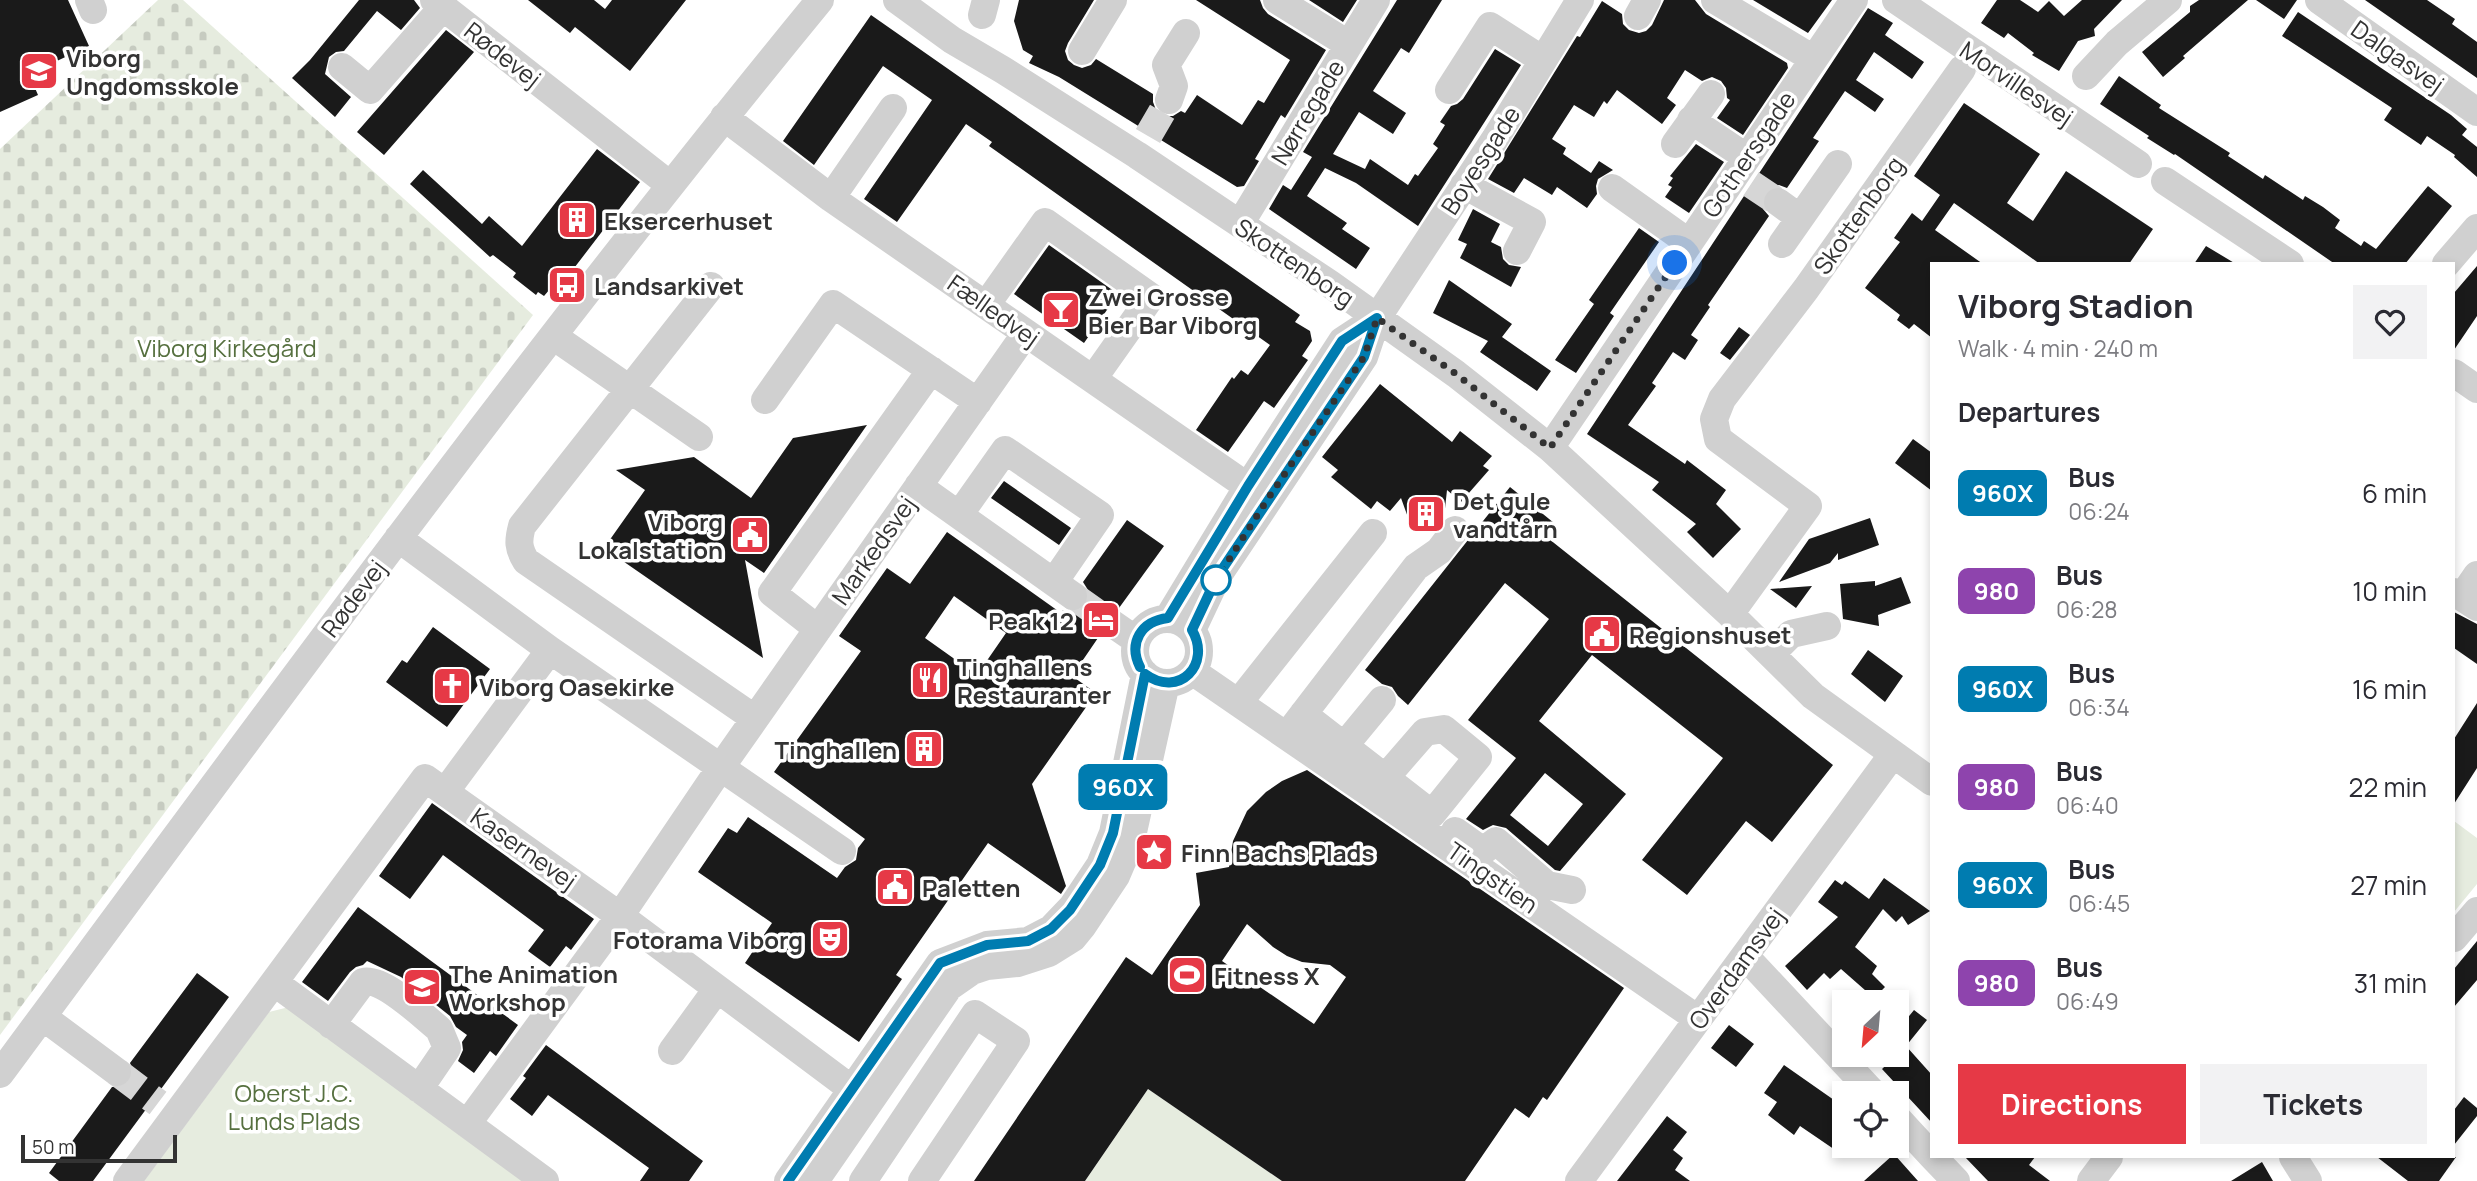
<!DOCTYPE html>
<meta charset="utf-8">
<style>
:root{--surface:#fff;--page:#f2f2f3;--text:#2b2b33;--muted:#7c7c81;--accent:#e63946}
body{margin:0;font-family:Manrope,sans-serif;background:var(--page);color:var(--text);height:100vh;display:flex;flex-direction:column;font-size:26px;white-space:nowrap}
*{box-sizing:border-box;margin:0}
p{font-size:23px;color:var(--muted)}
.icon{flex:none;width:38px;height:38px;fill:none;stroke:currentColor;stroke-width:2;stroke-linecap:round;stroke-linejoin:round}
.map{position:relative;flex:1;overflow:hidden}
.details{position:absolute;left:1930px;top:262px;width:525px;height:896px;display:flex;flex-direction:column;background:var(--surface);border-radius:0px;box-shadow:0 4px 10px #0003}
.details>*{flex:none}
.badge{padding:0 14px;border-radius:10px;font-size:24px;line-height:46px}
.needle{width:46px;rotate:206deg}
.buttons{position:absolute;left:1832px;top:990px;display:grid;gap:14px}
.buttons a{display:grid;place-items:center;width:77px;height:77px;border-radius:0px;background:var(--surface);box-shadow:0 4px 10px #0003;font-size:35px}
.scale{position:absolute;left:21px;bottom:18px;width:156px;box-sizing:border-box;padding-left:7px;border:4px solid #333;border-top:0;font-size:19px;line-height:24px;white-space:nowrap;color:#333;-webkit-text-stroke:5px #fff;paint-order:stroke}
.you{position:absolute;width:35px;height:35px;margin:-18px;border:5px solid #fff;border-radius:50%;background:#1a73e8;box-shadow:0 0 0 10px #1a73e833}
.map>.badge{position:absolute;translate:-50% -50%;box-shadow:0 0 0 4px #fff}
h2{padding:0 28px;font-size:26px;line-height:63px}
.round{display:grid;place-items:center;flex:none;width:74px;height:74px;border-radius:0px;background:var(--page)}
.summary{display:flex;align-items:center;justify-content:space-between;height:119px;padding:0 28px}
h1{font-size:33px;font-weight:700;line-height:52px}
.action{display:flex;gap:14px;margin-top:auto;padding:14px 28px}
.action a{flex:1;height:80px;border-radius:0px;background:var(--accent);color:#fff;font-size:28px;font-weight:700;line-height:80px;text-align:center}
.action a+a{background:var(--page);color:var(--text)}
ul{padding:0;list-style:none}
li{display:flex;align-items:center;gap:21px;height:98px;padding:0 28px}
li div{flex:1}
li b{display:block;font-size:26px}
li em{font-style:normal}
li .badge{min-width:77px;font-weight:700;text-align:center}
.map>svg:first-child{display:block}
</style>
<div class="map">
<svg width="2477" height="1181" viewBox="0 0 2477 1181">
<defs>
<pattern id="cemetery-stones" width="16" height="16" patternUnits="userSpaceOnUse" patternTransform="scale(1.75)"><rect width="16" height="16" fill="#e6ecdf"/><path d="M2 7V4a2 2 0 0 1 4 0v3zM10 15v-3a2 2 0 0 1 4 0v3z" fill="#c6cbc0"/></pattern>
</defs>
<rect width="100%" height="100%" fill="#fff"/>
<path fill="url(#cemetery-stones)" d="M158,0H183L533,315L0,1035V149Z"/>
<path fill="#e6ecdf" d="M2454,821L2477,838V884L2454,912Z
M289,1007L528,1181H144L269,1012Z
M1148,1089L1282,1181H1085Z"/>
<path fill="#1a1a1a" fill-rule="evenodd" d="M0,0H68L89,46L29,74L38,95L0,112Z
M359,0H414L420,8L401,30L377,11L344,51L336,52L329,57L325,74L351,97L335,117L292,78L310,60Z
M528,0H594L605,9L612,0H686L630,71L575,27L570,33Z
M1019,0H1094L1068,43L1065,51L1068,60L1074,65L1082,68L1091,65L1096,59L1153,94V102L1156,110L1164,116H1173L1181,111L1185,113L1197,95L1242,125L1258,100L1264,103L1290,60L1196,0H1260L1263,8L1268,14L1326,50L1285,118L1281,115L1255,159L1259,161L1244,186L1237,187L1059,77L1029,63L1033,56L1023,50L1014,21Z
M1309,0H1357L1343,22Z
M1397,0H1442L1409,53L1401,48L1373,91L1406,113L1393,134L1359,112L1333,154L1365,169L1370,159L1408,185L1415,174L1418,176L1438,148L1433,144L1445,125L1440,122L1451,106L1457,104L1463,99L1495,49L1521,65L1418,226L1356,183L1325,168L1307,196L1347,223L1342,229L1370,248L1356,269L1269,209L1283,185L1291,190L1312,157L1303,152Z
M1664,0H1695L1706,14L1787,63L1788,68L1743,135L1717,118L1730,100L1727,98L1726,88L1721,81L1712,77L1702,81L1685,70L1667,98L1676,105L1662,124L1617,90L1607,104L1604,101L1594,117L1574,105L1552,139L1566,148L1563,154L1591,173L1599,161L1613,170L1598,179L1596,186L1597,194L1587,208L1557,187L1552,195L1524,178L1514,193L1488,179L1577,36L1580,37L1602,1L1622,14L1623,24L1629,30L1639,33L1646,31L1652,25Z
M1753,0H1832L1808,33Z
M1997,0H2020L2038,12L2049,1L2064,16L2082,0H2122L2094,29L2095,36L2078,41L2059,71L2032,55L2034,53L2008,33L2004,38L1981,23Z
M2199,0H2248L2183,56L2185,58L2163,77L2142,52L2190,12V6Z
M2256,0H2297L2284,19Z
M2365,0H2427L2455,19L2452,24L2477,42V78Z
M1868,8L1893,23L1885,35L1924,62L1912,79L1874,52L1856,80L1884,99L1875,112L1845,91L1813,138L1819,141L1787,188L1779,185L1771,187L1765,192L1761,201L1763,209L1769,216L1708,305L1710,307L1691,335L1698,340L1685,360L1673,352L1652,383L1656,386L1628,425L1685,464L1687,460L1726,490L1716,504L1741,529L1713,558L1687,532L1696,524L1652,490L1659,482L1587,434Z
M2298,12L2451,115L2467,129L2462,135L2477,147V177L2454,157L2455,155L2427,136L2421,145L2384,120L2392,108L2282,36Z
M871,15L1300,315L1295,322L1310,331L1312,341L1302,356L1308,360L1274,408L1264,401L1228,452L1196,430L1232,377L1234,379L1241,370L1248,375L1270,345L989,146L992,142L966,124L897,222L864,199L932,100L883,66L814,165L783,141Z
M446,30L474,52L384,155L357,132Z
M2119,76L2161,105L2159,108L2230,153L2228,156L2263,179L2265,175L2303,200L2305,196L2323,207L2340,220L2335,228L2361,246L2364,241L2376,249L2428,186L2452,206L2405,264H2335L2175,154L2174,155L2147,138L2149,136L2100,104Z
M1964,103L2040,154L2007,203L2033,221L2066,171L2153,229L2129,264H2040L1954,203L1935,230L1983,264H1932V338L1914,324L1909,329L1897,320L1900,315L1865,288L1900,242L1894,238L1912,213L1922,221L1940,195L1914,176Z
M1696,144L1724,162L1689,213L1665,197L1672,187L1668,185L1673,178L1670,176Z
M597,149L640,182L555,293L550,289L544,296L538,292L536,295L513,277L516,273L493,255L490,257L410,184L423,170L482,224L489,216L522,246Z
M1473,209L1500,224L1491,242L1501,247L1503,259L1509,265L1521,267L1511,287L1460,258L1467,244L1458,240Z
M1639,228L1659,242L1610,313L1614,316L1576,373L1555,360L1594,304L1589,300Z
M1049,245L1118,294L1084,343L1014,294Z
M2206,246L2236,264H2194Z
M2477,266V316L2454,350V293Z
M1449,280L1512,324L1502,337L1551,371L1537,391L1480,352L1488,341L1433,313Z
M1739,327L1750,335L1730,360L1720,353Z
M1380,384L1452,442L1460,431L1492,456L1483,466L1489,470L1461,502L1447,490L1444,518L1433,531L1427,532L1414,527L1410,523L1401,498L1390,511L1377,501L1371,509L1331,477L1338,470L1322,457Z
M867,425L764,573L745,560L763,658L604,548L645,490L616,470L694,457L751,498L793,438Z
M1913,439L1932,453V491L1895,463Z
M1004,481L1071,528L1059,545L991,498Z
M1510,487L1554,523L1544,535L1833,765L1772,842L1746,821L1687,895L1642,860L1723,758L1592,655L1539,721L1626,794L1560,871L1555,870L1506,828L1493,825L1483,830L1466,819L1516,758L1468,720L1549,619L1505,583L1408,705L1398,696L1392,687L1382,684L1365,670ZM1545,773L1583,804L1548,846L1510,815Z
M1870,518L1879,545L1838,560V553L1830,563L1779,582L1809,539Z
M1127,520L1164,546L1119,608L1112,606L1104,607L1096,613L1094,620L1095,628L1100,635L1072,676L1096,693L1032,784L1066,886L1061,894L988,843L896,975L902,979L859,1042L745,963L772,923L698,872L728,828L737,833L748,817L837,878L845,867L856,860L858,848L865,839L774,772L861,651L839,636L887,568L910,584L947,532L1061,613L1063,610L1071,612L1079,611L1086,606L1089,598L1088,590L1083,582ZM954,596L1006,633L977,675L925,638Z
M1901,577L1911,603L1878,615L1879,626L1843,619L1840,584L1875,581V586Z
M1812,586L1796,608L1770,589Z
M2454,612L2477,624V664L2454,648Z
M433,627L490,669L447,727L386,682L402,660L407,663Z
M1868,650L1903,676L1885,702L1851,674Z
M2477,703V768L2454,804V739Z
M1307,770L1624,988L1547,1100L1543,1097L1529,1118L1515,1108L1465,1181H1282L1148,1089L1085,1181H974L1126,957L1152,975L1200,905L1196,873L1229,867L1233,841L1247,811L1266,792L1282,781ZM1247,924L1273,947L1287,956L1302,962L1330,965L1346,977L1314,1024L1222,961Z
M432,803L594,919L571,950L566,946L550,967L528,951L544,930L443,855L410,899L379,876Z
M1884,878L1930,911L1908,925L1902,916L1896,922L1883,909L1855,947L1877,966L1872,974L1885,987L1874,998L1841,969L1830,979L1824,973L1807,990L1785,966L1838,917L1818,902L1835,880L1842,885L1845,881L1869,899Z
M358,907L518,1025L496,1056L490,1051L474,1073L458,1061L463,1050L462,1042L467,1035L456,1027L450,1016L401,977L367,961L363,965L356,967L350,972L328,1001L302,982Z
M2477,941V980L2454,1007V969Z
M197,973L229,997L93,1181H59L49,1173L112,1087H123L131,1081L134,1073L130,1063Z
M1914,1010L1927,1020L1906,1046L1897,1039V1031Z
M1729,1025L1754,1044L1736,1067L1711,1048Z
M546,1045L703,1161L689,1181H640L649,1168L548,1095L532,1116L510,1099L526,1078L523,1076Z
M1906,1046L1932,1075V1123L1882,1069Z
M1784,1065L1844,1107V1156L1800,1126L1794,1135L1768,1115L1777,1102L1764,1093Z
M2464,1097L2477,1108V1116L2454,1145V1110Z
M1667,1116L1687,1132L1673,1150L1683,1158L1675,1170L1690,1181H1617Z
M1894,1154L1918,1181H1864Z
M1965,1157H2035L2029,1165L2050,1181H1988Z
M2377,1157H2456L2439,1181H2408Z
M2262,1162L2273,1181H2231Z"/>
<g fill="none" stroke-linecap="round" stroke-linejoin="round">
<path stroke="#d6d6d6" stroke-width="28" stroke-dasharray="28 14" stroke-linecap="butt" d="M1148,136L1169,100
M1751,184L1778,202
M1073,596L1110,622
M117,1072L158,1103"/>
<path stroke="#d0d0d0" stroke-width="28" d="M89,0L93,10
M434,0L670,185
M897,0L952,40L1003,70L1137,155L1330,284L1456,374L1550,448L1730,614L1813,696L1932,782
M1277,0L1348,44
M1715,0L1812,58
M1896,0L2138,164
M2319,0L2477,112
M982,15L986,0
M1638,16L1647,0
M1082,51L1113,0
M342,67L370,90L443,7
M2086,76L2117,43L2168,0
M1449,90L1490,26L1543,60
M1169,100L1174,86L1166,65L1186,33
M724,117L831,198L1267,500
M1691,120L1746,157
M1675,144L1711,94
M2165,181L2290,264
M1464,185L1532,222L1517,251
M1612,188L1688,242
M831,198L893,108
M1778,202L1800,218
M1240,224L1376,0
M1782,244L1838,164
M2446,264L2477,228
M711,286L522,526C518,541 518,548 526,561L754,718
M986,305L1045,222L1151,297L1093,379
M553,336L699,437
M2454,373L2477,389
M765,400L833,304L978,402
M1550,448L1854,0
M918,486L1073,596
M959,515L1005,450L1100,515L1054,582
M398,538L550,650L842,851
M2454,592L2477,607
M2462,597L2477,575
M1730,614L1808,506L1718,439L1714,419L1722,399L1806,289L1962,69
M1168,618L1248,486L1342,341L1377,318
M1135 651a32 32 0 1 1 64 0a32 32 0 1 1-64 0Z
M1110,622L1136,640
M818,629L772,593L931,370
M1192,630L1217,577L1364,357L1377,318L1495,139L1580,0
M1771,654L1791,634L1827,626
M1192,671L1698,1019
M1239,702L1373,533
M1303,714L1432,814L1478,757L1444,729L1425,732L1385,778
M1291,730L1416,567L1439,551L1455,530
M1344,746L1382,700
M445,792L550,650
M1455,831L1483,851L1496,841L1547,885L1572,890
M2454,938L2477,911
M1745,956L1874,1094
M275,983L545,1181
M43,1017L117,1072
M331,1025L363,982C383,977 423,1016 439,1029L447,1048L419,1089
M672,1051L717,989
M0,1074C268,712 534,348 820,0
M869,1102L620,916L721,767L1026,333
M1897,1118L1932,1156
M1933,1157L1956,1181
M2293,1157L2308,1181
M127,1181L425,778L620,916L467,1124
M788,1181L940,963L987,945L1028,941L1051,929L1072,907L1100,865L1113,833L1145,674
M815,1181L949,987L972,971L987,966L1018,963L1049,953L1073,938L1082,927L1116,876L1131,841L1166,683
M863,1181L975,1014L1016,1041L922,1181
M1579,1181L1893,754
M2091,1181L2109,1157"/>
</g>
<g fill="none" stroke-linecap="round" stroke-linejoin="round">
<g stroke="#fff" stroke-width="16">
<path id="line" d="M788,1181L940,963L987,945L1028,941L1051,929L1070,910L1100,865L1113,833L1145,674C1179,699 1212,664 1192,630L1217,577L1364,357L1377,318L1342,341L1248,486L1168,618C1141,621 1128,643 1140,667"/>
</g>
<use href="#line" stroke="#007cb0" stroke-width="10"/>
<path stroke="#333" stroke-width="7" stroke-dasharray="0 12.6" d="M1216,580L1267,500L1364,357L1377,318L1456,374L1550,448L1675,263"/>
</g>
<defs>
<g id="school-square" transform="scale(2.0125)"><rect x="-9" y="-9" width="18" height="18" rx="4" fill="#e63946" stroke="#fff"/><path d="M0-5L7-2L0 1L-7-2ZM-4 1L0 2.5L4 1V4Q0 6-4 4Z" fill="#fff"/></g>
<g id="building-square" transform="scale(2.0125)"><rect x="-9" y="-9" width="18" height="18" rx="4" fill="#e63946" stroke="#fff"/><path d="M-4-6H4V6H1V3H-1V6H-4ZM-2.5-4.3h1.7v1.8h-1.7ZM.8-4.3h1.7v1.8H.8ZM-2.5-1h1.7V.8h-1.7ZM.8-1h1.7V.8H.8Z" fill="#fff"/></g>
<g id="bus-square" transform="scale(2.0125)"><rect x="-9" y="-9" width="18" height="18" rx="4" fill="#e63946" stroke="#fff"/><path d="M-5-6H5V4H4V6H2V4H-2V6H-4V4H-5ZM-3.5-4V0h7V-4ZM-3.5 1.2v1.5H-2V1.2ZM2 1.2v1.5H3.5V1.2Z" fill="#fff"/></g>
<g id="bar-square" transform="scale(2.0125)"><rect x="-9" y="-9" width="18" height="18" rx="4" fill="#e63946" stroke="#fff"/><path d="M-6-5H6L.8 .8V4.5H3.5V6h-7V4.5H-.8V.8Z" fill="#fff"/></g>
<g id="civic-square" transform="scale(2.0125)"><rect x="-9" y="-9" width="18" height="18" rx="4" fill="#e63946" stroke="#fff"/><path d="M-.6-6.5H3V-4.5H.6V-3L4-1V1h2V6H-6V1h2V-1L-.6-3ZM-1.2 2.5V6h2.4V2.5Z" fill="#fff"/></g>
<g id="hotel-square" transform="scale(2.0125)"><rect x="-9" y="-9" width="18" height="18" rx="4" fill="#e63946" stroke="#fff"/><path d="M-6-4.5h1.5V1H6V5H4.5V3h-9V5H-6ZM-4 0a1.8 1.8 0 1 1 3.6 0ZM.5 0V-2.5h3Q6-2.5 6 0Z" fill="#fff"/></g>
<g id="restaurant-square" transform="scale(2.0125)"><rect x="-9" y="-9" width="18" height="18" rx="4" fill="#e63946" stroke="#fff"/><path d="M-5-6h1v4h1v-4h1v4h1v-4h1v5L-1.5 .5V6h-2V.5L-5-1ZM5-6V6H3V1.5H1.5Q1.5-4 5-6Z" fill="#fff"/></g>
<g id="church-square" transform="scale(2.0125)"><rect x="-9" y="-9" width="18" height="18" rx="4" fill="#e63946" stroke="#fff"/><path d="M-1.2-6h2.4v3.5h3.3v2.4h-3.3V6h-2.4V-.1h-3.3v-2.4h3.3Z" fill="#fff"/></g>
<g id="sight-square" transform="scale(2.0125)"><rect x="-9" y="-9" width="18" height="18" rx="4" fill="#e63946" stroke="#fff"/><path d="M0-6L1.8-2.2L6-1.7L2.9 1.2L3.7 5.4L0 3.3L-3.7 5.4L-2.9 1.2L-6-1.7L-1.8-2.2Z" fill="#fff"/></g>
<g id="theatre-square" transform="scale(2.0125)"><rect x="-9" y="-9" width="18" height="18" rx="4" fill="#e63946" stroke="#fff"/><path d="M-5-5.5Q0-4 5-5.5V0Q5 5 0 6Q-5 5-5 0ZM-3.3-2.5H-1v1.5H-3.3ZM1-2.5H3.3v1.5H1ZM-2.8 1Q0 5.5 2.8 1Z" fill="#fff"/></g>
<g id="stadium-square" transform="scale(2.0125)"><rect x="-9" y="-9" width="18" height="18" rx="4" fill="#e63946" stroke="#fff"/><path d="M0-5a6.5 5 0 1 0 0 10a6.5 5 0 1 0 0-10ZM-3.5-1.8h7v3.6h-7Z" fill="#fff"/></g>
</defs>
<g fill-rule="evenodd">
<use href="#school-square" x="39" y="71"/>
<use href="#building-square" x="577" y="220"/>
<use href="#bus-square" x="567" y="285"/>
<use href="#bar-square" x="1061" y="310"/>
<use href="#building-square" x="1426" y="514"/>
<use href="#civic-square" x="750" y="535"/>
<use href="#hotel-square" x="1101" y="620"/>
<use href="#civic-square" x="1602" y="634"/>
<use href="#restaurant-square" x="930" y="680"/>
<use href="#church-square" x="452" y="686"/>
<use href="#building-square" x="924" y="749"/>
<use href="#sight-square" x="1154" y="852"/>
<use href="#civic-square" x="895" y="887"/>
<use href="#theatre-square" x="830" y="939"/>
<use href="#stadium-square" x="1187" y="975"/>
<use href="#school-square" x="422" y="987"/>
</g>
<circle fill="#fff" stroke="#007cb0" stroke-width="3.5" cx="1216" cy="580" r="14"/>
<g text-anchor="middle" dominant-baseline="central" stroke-width="7" stroke-linejoin="round" paint-order="stroke">
<g font-size="24" fill="#333" stroke="#fff">
<text transform="translate(503 54) rotate(38)">Rødevej</text>
<text transform="translate(2398 56) rotate(35)">Dalgasvej</text>
<text transform="translate(2017 83) rotate(34)">Morvillesvej</text>
<text transform="translate(1307 112) rotate(-59)">Nørregade</text>
<text transform="translate(1748 154) rotate(-56)">Gothersgade</text>
<text transform="translate(1480 160) rotate(-57)">Boyesgade</text>
<text transform="translate(1858 215) rotate(-55)">Skottenborg</text>
<text transform="translate(1295 262) rotate(34)">Skottenborg</text>
<text transform="translate(994 310) rotate(35)">Fælledvej</text>
<text transform="translate(873 550) rotate(-55)">Markedsvej</text>
<text transform="translate(353 598) rotate(-53)">Rødevej</text>
<text transform="translate(524 848) rotate(35)">Kasernevej</text>
<text transform="translate(1493 877) rotate(35)">Tingstien</text>
<text transform="translate(1736 968) rotate(-54)">Overdamsvej</text>
</g>
<g font-size="24" font-weight="bold" fill="#333" stroke="#fff" text-anchor="start">
<text x="66" y="57">Viborg<tspan x="66" dy="28">Ungdomsskole</tspan></text>
<text x="604" y="220">Eksercerhuset</text>
<text x="594" y="285">Landsarkivet</text>
<text x="1088" y="296">Zwei Grosse<tspan x="1088" dy="28">Bier Bar Viborg</tspan></text>
<text x="1453" y="500">Det gule<tspan x="1453" dy="28">vandtårn</tspan></text>
<text x="723" y="521" text-anchor="end">Viborg<tspan x="723" dy="28">Lokalstation</tspan></text>
<text x="1074" y="620" text-anchor="end">Peak 12</text>
<text x="1629" y="634">Regionshuset</text>
<text x="957" y="666">Tinghallens<tspan x="957" dy="28">Restauranter</tspan></text>
<text x="479" y="686">Viborg Oasekirke</text>
<text x="897" y="749" text-anchor="end">Tinghallen</text>
<text x="1181" y="852">Finn Bachs Plads</text>
<text x="922" y="887">Paletten</text>
<text x="803" y="939" text-anchor="end">Fotorama Viborg</text>
<text x="449" y="973">The Animation<tspan x="449" dy="28">Workshop</tspan></text>
<text x="1214" y="975">Fitness X</text>
</g>
<g font-size="24" fill="#56703f" stroke="#fff">
<text x="227" y="347">Viborg Kirkegård</text>
<text x="294" y="1092">Oberst J.C.<tspan x="294" dy="28">Lunds Plads</tspan></text>
</g>
</g>
</svg>
<div class="buttons">
<a><svg class="needle" viewBox="-14 -14 28 28"><path d="M0-13l5 13h-10z" fill="#e53935"/><path d="M0 13l5-13h-10z" fill="#7c7c81"/></svg></a>
<a><svg class="icon" aria-label="locate" viewBox="0 0 24 24"><circle cx="12" cy="12" r="6"/><path d="M12 2v4M12 18v4M2 12h4M18 12h4"/></svg></a>
</div>
<div class="scale">50 m</div>
<div class="you" style="left:1675px;top:263px"></div>
<b class="badge" style="left:1123px;top:787px;background:#007cb0;color:#fff">960X</b>
<section class="details">
<div class="summary"><div><h1>Viborg Stadion</h1><p>Walk · 4 min · 240 m</p></div><a class="round"><svg class="icon" aria-label="heart" viewBox="0 0 24 24"><path d="M12 20l-8-8c-3-5 5-10 8-4 3-6 11-1 8 4z"/></svg></a></div>
<h2>Departures</h2>
<ul>
<li><span class="badge" style="background:#007cb0;color:#fff">960X</span><div><b>Bus</b><p>06:24</p></div><em>6 min</em></li>
<li><span class="badge" style="background:#8e44ad;color:#fff">980</span><div><b>Bus</b><p>06:28</p></div><em>10 min</em></li>
<li><span class="badge" style="background:#007cb0;color:#fff">960X</span><div><b>Bus</b><p>06:34</p></div><em>16 min</em></li>
<li><span class="badge" style="background:#8e44ad;color:#fff">980</span><div><b>Bus</b><p>06:40</p></div><em>22 min</em></li>
<li><span class="badge" style="background:#007cb0;color:#fff">960X</span><div><b>Bus</b><p>06:45</p></div><em>27 min</em></li>
<li><span class="badge" style="background:#8e44ad;color:#fff">980</span><div><b>Bus</b><p>06:49</p></div><em>31 min</em></li>
</ul>
<div class="action"><a>Directions</a><a>Tickets</a></div>
</section>
</div>
